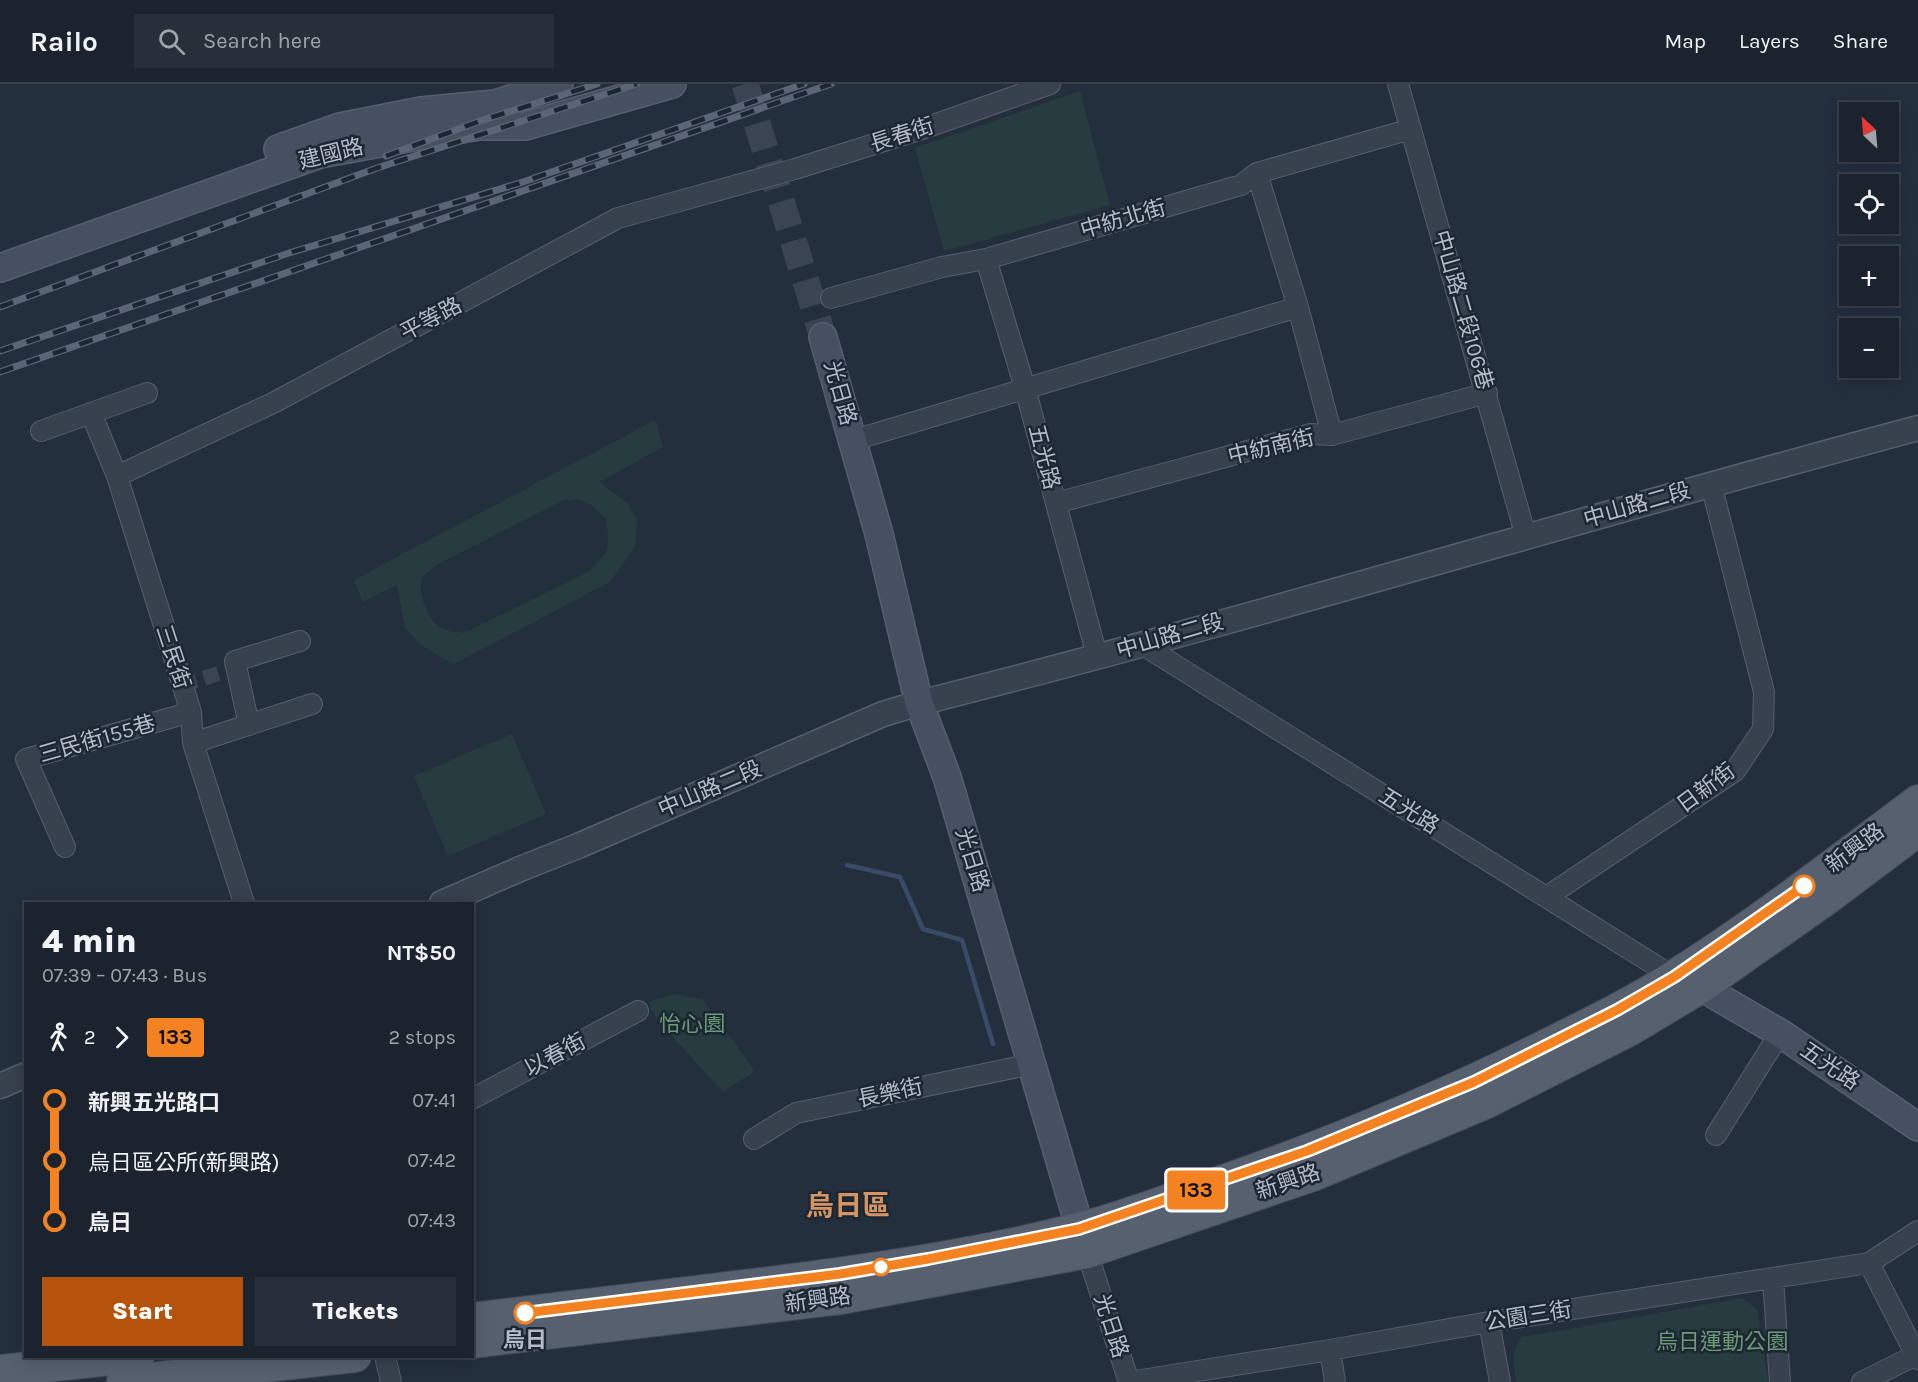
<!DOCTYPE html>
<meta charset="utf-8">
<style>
:root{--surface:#1b232e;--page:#282f3a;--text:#f1f3f6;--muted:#a0a4aa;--line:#39404a;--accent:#b45309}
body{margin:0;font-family:Karla,"Noto Sans TC",sans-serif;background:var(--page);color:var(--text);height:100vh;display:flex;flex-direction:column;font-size:22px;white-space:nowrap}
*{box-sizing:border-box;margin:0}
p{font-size:20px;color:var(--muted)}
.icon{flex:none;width:33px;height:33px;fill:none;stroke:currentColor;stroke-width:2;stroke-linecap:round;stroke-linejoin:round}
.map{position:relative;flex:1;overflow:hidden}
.drawer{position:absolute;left:24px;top:818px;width:450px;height:456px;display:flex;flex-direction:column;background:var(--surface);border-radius:0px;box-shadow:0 3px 15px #0003,0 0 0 2px var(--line)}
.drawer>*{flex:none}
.badge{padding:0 12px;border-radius:4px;font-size:21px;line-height:39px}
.needle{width:39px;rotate:334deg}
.fabs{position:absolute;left:1839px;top:18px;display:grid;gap:12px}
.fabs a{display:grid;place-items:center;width:60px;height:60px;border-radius:0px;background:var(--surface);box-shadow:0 3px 15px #0003,0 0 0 2px var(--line);font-size:30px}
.map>.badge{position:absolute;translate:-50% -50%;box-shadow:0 0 0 3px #fff}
.legs{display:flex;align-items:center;gap:9px;height:66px;padding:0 18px;font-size:20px}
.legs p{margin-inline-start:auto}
.head{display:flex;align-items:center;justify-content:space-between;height:102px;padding:0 18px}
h1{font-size:33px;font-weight:800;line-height:45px}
.cta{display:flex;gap:12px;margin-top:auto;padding:12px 18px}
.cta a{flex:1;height:69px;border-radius:0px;background:var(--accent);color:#fff;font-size:24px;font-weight:800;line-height:69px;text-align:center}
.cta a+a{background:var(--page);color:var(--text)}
ul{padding:0 18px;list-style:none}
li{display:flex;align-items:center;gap:21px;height:60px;font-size:22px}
li i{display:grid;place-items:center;width:9px;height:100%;margin:0 8px;background:currentColor}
li i::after{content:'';width:15px;height:15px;margin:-8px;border:4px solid;border-radius:50%;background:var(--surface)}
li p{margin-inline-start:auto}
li:first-child i{background:linear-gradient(#0000 50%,currentColor 0)}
li:last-child i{background:linear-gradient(currentColor 50%,#0000 0)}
header{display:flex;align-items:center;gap:36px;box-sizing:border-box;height:84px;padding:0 30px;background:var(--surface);border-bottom:2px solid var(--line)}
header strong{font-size:28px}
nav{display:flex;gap:33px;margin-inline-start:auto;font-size:21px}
.search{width:420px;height:54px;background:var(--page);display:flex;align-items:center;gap:15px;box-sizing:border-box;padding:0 21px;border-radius:0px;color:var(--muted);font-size:22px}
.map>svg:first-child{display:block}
</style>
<header>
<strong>Railo</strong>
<div class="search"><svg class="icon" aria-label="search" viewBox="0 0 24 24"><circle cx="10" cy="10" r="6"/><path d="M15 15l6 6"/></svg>Search here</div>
<nav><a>Map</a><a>Layers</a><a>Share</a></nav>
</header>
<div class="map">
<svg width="1918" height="1298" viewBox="0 0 1918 1298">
<rect width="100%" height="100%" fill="#242f3e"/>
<path fill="#263c3f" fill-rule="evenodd" d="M1080,7L1110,121L944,167L915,64Z
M655,336L663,363L599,398L628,419L637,436L635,463L610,498L454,580L422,562L405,544L397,501L363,518L354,496ZM576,415L588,418L606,435C610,465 610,467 588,488L464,549C457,547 447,547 441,544C428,536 416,507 423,493C425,489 432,485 437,481L562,417Z
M512,650L546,730L448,772L414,692Z
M675,910L702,915L755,987L723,1008L671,951L661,944L648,918Z
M1743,1214L1757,1226L1768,1298H1516C1514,1281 1510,1267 1522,1253Z"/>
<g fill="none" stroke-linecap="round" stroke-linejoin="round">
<path stroke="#394c67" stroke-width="4.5" d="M847,781L900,793L923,845L962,856L993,960"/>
<path stroke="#3a4453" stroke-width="15" stroke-dasharray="15 8" stroke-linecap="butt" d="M182,601L236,584"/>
<path stroke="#3a4453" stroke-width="27" stroke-dasharray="27 14" stroke-linecap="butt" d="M745,0L823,253"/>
<g stroke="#565f6c" stroke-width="22">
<path id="minor" d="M1398,0L1526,453
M1257,89L1298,223L1332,351
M986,175L1025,304L1097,572
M831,214L942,183L986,175L1241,101L1257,89L1411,45
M91,329L117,392L191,628L193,659L244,819
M41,347L147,309
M854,356L1298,223
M117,392L273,319L618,134L795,85L919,46L1050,0
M1056,419L1310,350L1332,351L1487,309
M1143,561L1674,893
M249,641L235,577L300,557
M193,659L312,620
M65,763L26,675L191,628
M1548,812L1735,687L1763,645L1764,608L1711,400
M472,1015L638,927
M1716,1051L1780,949
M754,1055L796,1029L1032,980
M1087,1168L1129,1298
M1869,1179L1918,1275
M1773,1195L1780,1298
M1489,1238L1500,1298
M1330,1266L1335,1298
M385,1272L391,1298
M1129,1298L1330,1266L1489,1238L1869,1179L1918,1147
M1862,1298L1916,1271"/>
</g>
<g stroke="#565f6c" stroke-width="27">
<path id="tertiary" d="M442,819L520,785L578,762L883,630L919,619C1254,535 1584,433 1918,344
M0,1002L26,991"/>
</g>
<g stroke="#565f6c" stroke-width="30">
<path id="secondary" d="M278,65L340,43L421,27L495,20L559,0
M0,184L320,70L435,49L480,42H525L672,0
M823,253L879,450L919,619L947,693L1086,1165
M1683,896L1701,903L1780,949L1918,1043"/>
</g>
<g stroke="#414a57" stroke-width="34">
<path id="primary" d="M472,1235C563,1224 654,1213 745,1202C857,1188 969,1173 1078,1145C1123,1134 1168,1116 1212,1101C1326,1062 1437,1016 1545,962C1589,940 1635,918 1676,891C1760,838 1839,776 1918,717
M472,1258L841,1214L1087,1168L1313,1091L1485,1019L1631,945L1701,903L1829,813L1918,746
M0,1287L138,1272
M123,1298L355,1272"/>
</g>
<use href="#minor" stroke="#38414e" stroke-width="20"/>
<use href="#tertiary" stroke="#38414e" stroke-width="24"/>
<use href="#secondary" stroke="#465061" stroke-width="27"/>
<use href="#primary" stroke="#56606e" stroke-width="32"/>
<g stroke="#5a6575" stroke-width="7">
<path id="rail" d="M386,72L480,37L597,0
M0,223L377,84L637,0
M0,267L289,169L520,99L804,0
M0,288L831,0"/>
</g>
<use href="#rail" stroke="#1d2633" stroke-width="4.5" stroke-dasharray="14" stroke-linecap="butt"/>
</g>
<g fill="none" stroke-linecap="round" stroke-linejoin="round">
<g stroke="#fff" stroke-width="14">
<path id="line-1" d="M525,1229L840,1190L928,1175L1079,1145L1307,1067L1474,998L1617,926L1674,893L1804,802"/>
</g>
<use href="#line-1" stroke="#f58220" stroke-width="9"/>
</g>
<g fill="#fff" stroke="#f58220" stroke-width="3">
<circle cx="1804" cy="802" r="10"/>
<circle cx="881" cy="1183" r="8"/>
<circle cx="525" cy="1229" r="10"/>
</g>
<g text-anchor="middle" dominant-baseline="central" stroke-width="5" stroke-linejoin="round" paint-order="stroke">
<g font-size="22" fill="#b4bcc9" stroke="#1d2633">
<text transform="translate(902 51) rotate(-18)">長春街</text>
<text transform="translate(331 70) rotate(-14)">建國路</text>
<text transform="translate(1123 135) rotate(-16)">中紡北街</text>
<text transform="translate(1463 226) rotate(74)">中山路二段106巷</text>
<text transform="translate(431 235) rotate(-28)">平等路</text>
<text transform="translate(840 309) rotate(74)">光日路</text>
<text transform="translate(1271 363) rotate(-13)">中紡南街</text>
<text transform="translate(1044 373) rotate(75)">五光路</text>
<text transform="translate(1637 421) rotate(-16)">中山路二段</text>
<text transform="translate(1170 552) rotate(-16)">中山路二段</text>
<text transform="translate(173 573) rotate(72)">三民街</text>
<text transform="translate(97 655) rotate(-16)">三民街155巷</text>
<text transform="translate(1706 704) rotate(-37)">日新街</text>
<text transform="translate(710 705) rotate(-23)">中山路二段</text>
<text transform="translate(1409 727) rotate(32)">五光路</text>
<text transform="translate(1855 764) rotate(-37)">新興路</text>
<text transform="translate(972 776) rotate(73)">光日路</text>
<text transform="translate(555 971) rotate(-28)">以春街</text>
<text transform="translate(1830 982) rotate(34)">五光路</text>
<text transform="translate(890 1009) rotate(-12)">長樂街</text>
<text transform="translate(1288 1098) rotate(-19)">新興路</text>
<text transform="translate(818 1216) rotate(-8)">新興路</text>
<text transform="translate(1528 1232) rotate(-9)">公園三街</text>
<text transform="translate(1111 1242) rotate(72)">光日路</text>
</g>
<g font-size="22" fill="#6b9a76" stroke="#1d2633">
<text x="692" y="940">怡心園</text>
<text x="1722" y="1258">烏日運動公園</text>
</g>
<g font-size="22" font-weight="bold" fill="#b4bcc9" stroke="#1d2633">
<text x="525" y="1256">烏日</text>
</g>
<g font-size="28" font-weight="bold" fill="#d59563" stroke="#1d2633">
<text x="848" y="1121">烏日區</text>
</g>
</g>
</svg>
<div class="fabs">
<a><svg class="needle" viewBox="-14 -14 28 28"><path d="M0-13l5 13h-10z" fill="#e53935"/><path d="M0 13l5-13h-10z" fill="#a0a4aa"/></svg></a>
<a><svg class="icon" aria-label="locate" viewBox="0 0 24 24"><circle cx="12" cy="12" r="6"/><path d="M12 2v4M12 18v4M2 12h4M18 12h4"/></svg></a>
<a>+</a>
<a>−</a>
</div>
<b class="badge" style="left:1196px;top:1106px;background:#f58220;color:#111">133</b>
<section class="drawer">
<div class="head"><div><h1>4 min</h1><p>07:39 – 07:43 · Bus</p></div><b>NT$50</b></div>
<div class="legs"><svg class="icon" aria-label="walk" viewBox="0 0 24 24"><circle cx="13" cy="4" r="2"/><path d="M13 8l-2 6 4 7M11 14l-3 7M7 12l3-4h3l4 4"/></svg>2<svg class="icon" aria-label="forward" viewBox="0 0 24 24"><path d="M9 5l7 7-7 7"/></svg><b class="badge" style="background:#f58220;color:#111">133</b><p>2 stops</p></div>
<ul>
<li><i style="color:#f58220"></i><b>新興五光路口</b><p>07:41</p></li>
<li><i style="color:#f58220"></i><span>烏日區公所(新興路)</span><p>07:42</p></li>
<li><i style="color:#f58220"></i><b>烏日</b><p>07:43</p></li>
</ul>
<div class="cta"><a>Start</a><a>Tickets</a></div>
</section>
</div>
